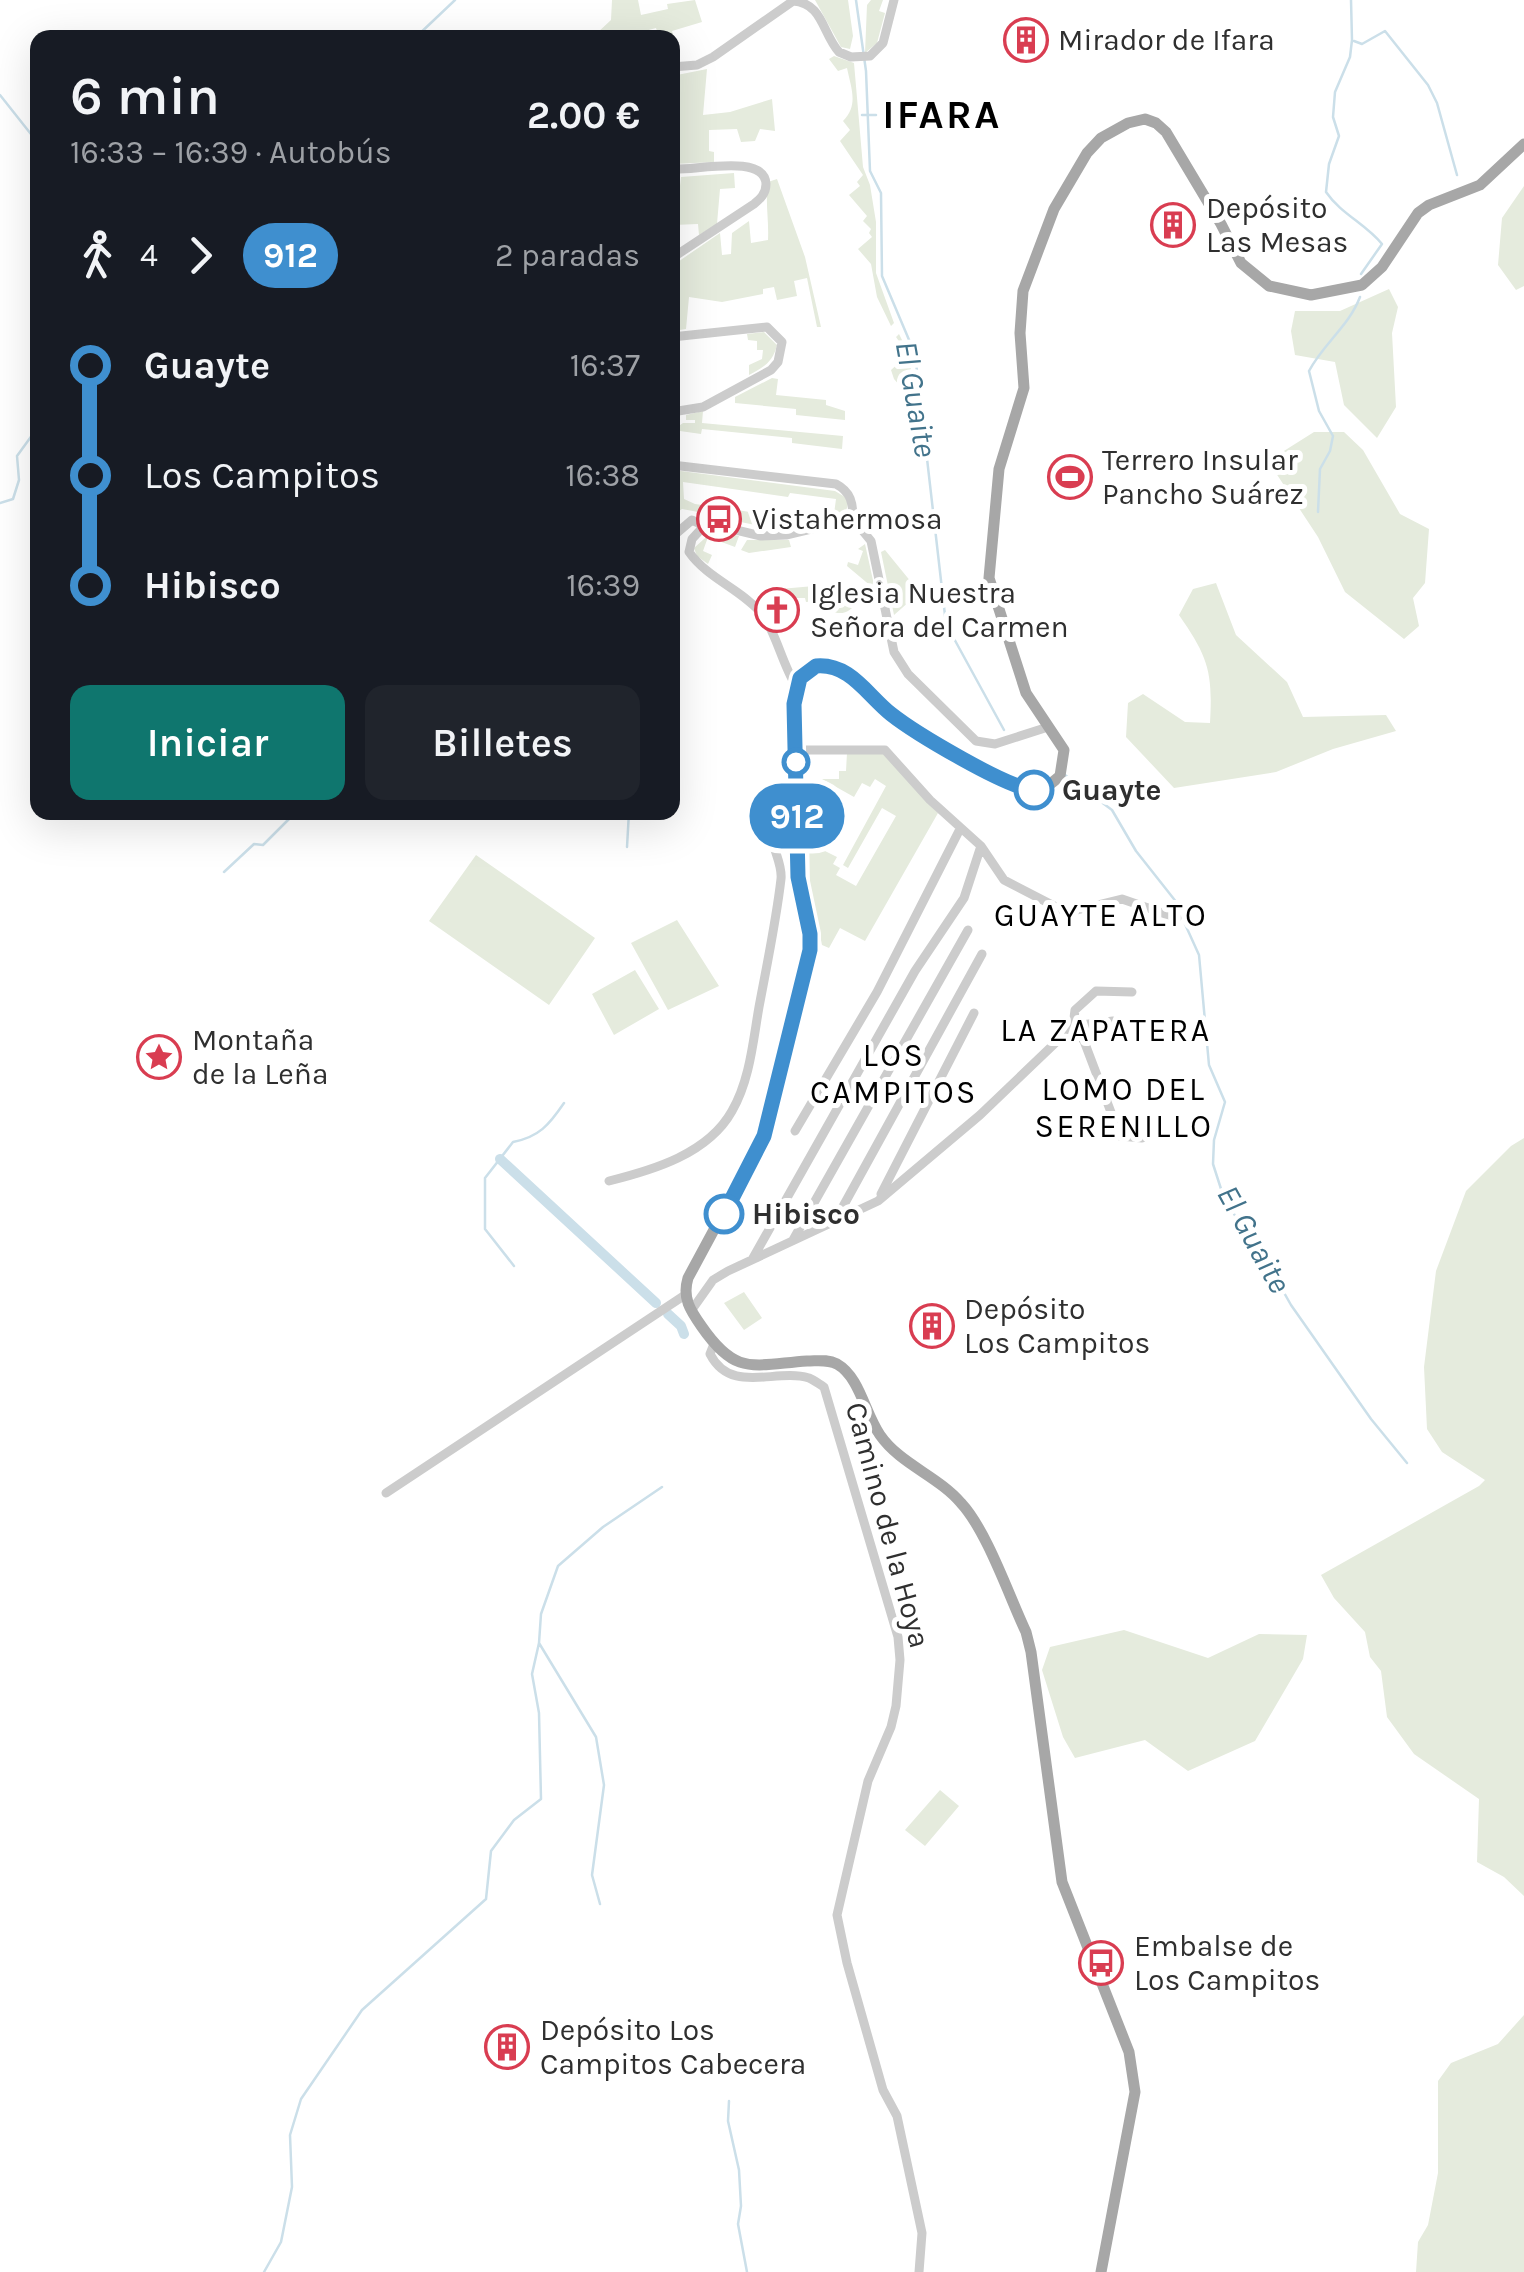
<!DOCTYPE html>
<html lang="es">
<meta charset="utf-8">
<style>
:root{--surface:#171b24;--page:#20242c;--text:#f1f3f6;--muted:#9ea1a6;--accent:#0f766e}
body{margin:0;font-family:Karla,sans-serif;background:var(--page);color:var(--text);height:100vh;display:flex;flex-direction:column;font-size:38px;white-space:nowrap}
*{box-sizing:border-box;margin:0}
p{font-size:32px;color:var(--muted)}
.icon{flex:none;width:55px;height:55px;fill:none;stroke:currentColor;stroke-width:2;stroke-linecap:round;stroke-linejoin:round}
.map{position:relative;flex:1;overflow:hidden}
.details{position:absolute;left:30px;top:30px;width:650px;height:790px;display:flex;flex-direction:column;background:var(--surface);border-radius:20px;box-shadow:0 10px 40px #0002}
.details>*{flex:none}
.badge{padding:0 20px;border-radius:32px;font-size:35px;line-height:65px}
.map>.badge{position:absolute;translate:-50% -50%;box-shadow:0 0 0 5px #fff}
.legs{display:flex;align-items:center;gap:15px;height:110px;padding:0 40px;font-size:32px}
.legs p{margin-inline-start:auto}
.headline{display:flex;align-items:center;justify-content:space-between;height:170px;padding:0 40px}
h1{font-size:55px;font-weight:600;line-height:75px}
.primary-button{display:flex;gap:20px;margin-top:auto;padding:20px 40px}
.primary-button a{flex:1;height:115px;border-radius:20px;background:var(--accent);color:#fff;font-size:40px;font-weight:600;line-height:115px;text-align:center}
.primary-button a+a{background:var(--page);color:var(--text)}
ul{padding:0 40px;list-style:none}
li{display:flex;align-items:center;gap:35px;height:110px;font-size:38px}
li i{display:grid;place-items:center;width:15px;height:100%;margin:0 12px;background:currentColor}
li i::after{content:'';width:25px;height:25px;margin:-12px;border:8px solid;border-radius:50%;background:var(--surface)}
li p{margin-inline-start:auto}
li:first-child i{background:linear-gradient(#0000 50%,currentColor 0)}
li:last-child i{background:linear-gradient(currentColor 50%,#0000 0)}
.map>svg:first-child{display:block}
</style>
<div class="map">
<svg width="1524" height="2272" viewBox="0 0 1524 2272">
<rect width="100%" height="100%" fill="#fff"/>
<path fill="#e5ebdd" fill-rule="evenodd" d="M612,0H638L641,15L668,9L667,4L695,0L702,22L672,31L677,47L673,48L672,38L659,37L656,28L645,31L643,37L596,34L611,20Z
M815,0H848L853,36L850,49L841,47Z
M871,0H883L879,11L885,13L877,43L865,53L867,5Z
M834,56L854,63L863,167L870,185L876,222V273L894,323L891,326L877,297L871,264L858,249L872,237L869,233L871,229L863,221L867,216L849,195L860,186L857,182L863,175L840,141L850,130L843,121C859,105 851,88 847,68L838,71L829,59Z
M707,69L703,115L730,112L772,99L775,131L760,129L755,141L741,142L737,129L709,130V151L714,152V162L673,164L677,75Z
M734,173L735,188L720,189L717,224L699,235L698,224L673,225L672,187L680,186L681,177Z
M777,179L805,257L821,327H817L807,278L794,281L797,296L777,300L774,287L763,289V294L722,302L689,297L686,329L673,331L672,266L720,233L722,255L731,254L732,233L749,221L751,243L768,240C769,219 765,203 768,182Z
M1524,186V286L1516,290L1498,265L1502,218Z
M1389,289L1398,307L1392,333L1396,407L1377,438L1344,405L1335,362L1295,355L1291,331L1295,311H1340Z
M764,332L777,345C773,362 764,367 749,375V365L762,359L763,350H757V341L748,340L747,334Z
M899,334L909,354L914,393L907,394L894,379L891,370L901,361L903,347L896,337Z
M772,378L778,379L776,395L826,400V405L845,411V420L796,415V409L735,403V397Z
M703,411L702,423L843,436L842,449L792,443V438L702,429L701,434L673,430L683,423H695V420H686V415Z
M1314,432H1344L1363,450L1400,514L1429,529L1425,583L1413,598L1419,626L1404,639L1345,592L1318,537L1268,461Z
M673,470L835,491L845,497L848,504L844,518C784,542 740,519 682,509L673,515ZM683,482L788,497L790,493L836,499L834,514L815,512L813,518L786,513L785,517L695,504L684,499Z
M714,530L739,536L735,547L708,537L703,551L712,555L708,564L697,556L694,548Z
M747,540H789L791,547L749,553L741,550Z
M865,544L878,603L860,604L858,600C851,612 843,616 830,611L834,604L829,600L806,602L805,598H783L780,589L837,584L857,599L866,590L869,592L872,587L847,566L848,562L858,565L863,551L858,549Z
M885,550L916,588L906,597L910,601L894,615L881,552Z
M1216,583L1236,635L1287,682L1303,717L1386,715L1396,731L1333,749L1276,772L1174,788L1126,737L1128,703L1143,694L1185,722L1210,723C1213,671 1208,657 1179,615L1193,589Z
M884,752L938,813L865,941L840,928L829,948L822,945L810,885L808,781L829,787L816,812L828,818L832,811L843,817L825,851L837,857L833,864L840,868L836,875L856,886L896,816L882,808L848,868L843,865L886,786L875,779L870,787L862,783L854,797L822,779H839V771H846L847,753Z
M476,855L595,938L549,1005L429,921Z
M677,920L719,986L668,1010L631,943Z
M635,970L659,1009L614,1035L592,994Z
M1524,1138V1896L1504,1877L1477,1862L1479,1799L1414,1754L1387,1717L1381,1671L1370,1657L1365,1632L1334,1598L1321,1575L1479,1486L1485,1480L1442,1452L1427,1429L1424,1367L1436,1271L1466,1191L1511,1146Z
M744,1292L762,1318L744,1330L724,1303Z
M1124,1630L1208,1658L1259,1634L1307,1635L1303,1659L1255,1741L1188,1771L1145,1740L1075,1758L1063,1737L1042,1670L1050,1647Z
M940,1790L959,1806L925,1846L905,1830Z
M1524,2015V2272H1416L1418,2242L1428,2225L1438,2173V2081L1451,2063L1498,2044Z"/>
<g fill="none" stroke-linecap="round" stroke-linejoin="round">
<path stroke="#cbdfe9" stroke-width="2.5" d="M856,0L866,71L870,171L881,193L882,276L915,354L946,624L1004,730
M1351,0L1352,40L1350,57L1335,92L1333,117L1339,136L1329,164L1326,192C1341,214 1366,224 1382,244L1361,274
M415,38L455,0
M1354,41L1362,44L1385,31L1428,85L1437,103L1457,175
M0,95L38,143
M862,115H876
M0,503L13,499L19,480L17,456L38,427
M1318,512L1320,469L1330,451L1333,436L1319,411L1309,371C1323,344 1349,326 1360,297
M1065,775L1112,810L1136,851L1181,908
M627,847L629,812
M224,872L254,844L263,845L289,819L299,817L302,812
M1185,924L1199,955L1209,1065L1225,1102L1214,1140L1213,1164L1222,1192L1239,1223L1257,1245L1291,1305L1371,1419L1407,1463
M514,1266L485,1229V1178L513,1142C539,1137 549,1125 564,1103
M600,1904L592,1875L604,1785L596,1737L539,1643L541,1614L558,1566L603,1527L662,1487
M729,2101L728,2121L739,2170L741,2206L738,2224L747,2272
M264,2272L281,2242L292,2187L290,2135L301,2099L362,2010L486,1899L491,1851L514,1820L541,1799L539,1713L532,1674L539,1643"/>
<path stroke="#cbdfe9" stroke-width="10" d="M500,1159L656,1303
M668,1314L681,1326L684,1334"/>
<path stroke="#ccc" stroke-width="9" d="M672,67L697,65L713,57L793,1C823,3 822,33 839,52L851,57L870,56L883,43L894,0
M672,169C694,171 765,153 766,184C766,194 760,199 754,204L672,258
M672,337L767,327L782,342L778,362L771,370L703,407L672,412
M672,465L836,484C851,492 853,503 853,519
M853,519L871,541L894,652L908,674L976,741L995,744L1048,727
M704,526L692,539L689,552C708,579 741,589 762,614C775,630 783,666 796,686
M672,537L692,520L704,526L711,524L761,536L786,535L853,519
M796,750H885L930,800L981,846L1004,880L1060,909L1077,910L1122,899L1177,918
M1132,992L1096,991L1075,1010L1073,1026L1084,1041L1120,1136L1142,1138
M795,1131L877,992L960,829
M609,1181C653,1170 708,1154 732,1111C750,1080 753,1041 759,1007C767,964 776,922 781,879C783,861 768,844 773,827L798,826
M881,1194L974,1013
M835,1221L982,954
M793,1240L968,930
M753,1258L915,971L964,898L981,846
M691,1311L713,1280L728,1271L878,1201L980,1115L1073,1026L1113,1021
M714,1344L710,1354C731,1395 775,1368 809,1378C814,1380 819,1384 824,1387L898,1637L900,1660L896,1706L891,1727L868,1781L837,1915L847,1963L883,2090L897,2116L922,2233L919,2272
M386,1493L685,1295"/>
<path stroke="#a7a7a7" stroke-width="11" d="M1101,2272L1135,2092L1129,2052L1062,1882L1031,1652L1026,1632C1009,1596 987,1531 961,1503C938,1476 900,1464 880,1435C865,1414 860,1377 837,1364C827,1359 818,1361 807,1361C752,1365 736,1376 702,1327C690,1310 682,1298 688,1278L764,1137L810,951V934L798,877L796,686C821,631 867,695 892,714C913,730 1011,792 1034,790C1044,790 1052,783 1060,776L1064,750L1026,693L989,578L999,469L1024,388L1020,333L1023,291L1054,209L1087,153L1101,138L1128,123L1145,119L1156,123L1166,132L1221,224L1241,263L1269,286L1311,295L1362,285L1382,267L1418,213L1429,205L1480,185L1524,144"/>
</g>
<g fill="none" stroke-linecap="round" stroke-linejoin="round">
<g stroke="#fff" stroke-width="22">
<path id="line-1" d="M724,1214L764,1136L810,950V934L798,877L794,704L800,678L816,666C850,663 867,695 891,714C915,733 1007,788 1034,790"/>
</g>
<use href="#line-1" stroke="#3f8fcf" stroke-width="15"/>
</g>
<defs>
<g id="building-ring" transform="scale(2.25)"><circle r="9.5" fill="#fff" stroke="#d93d51" stroke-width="1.5"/><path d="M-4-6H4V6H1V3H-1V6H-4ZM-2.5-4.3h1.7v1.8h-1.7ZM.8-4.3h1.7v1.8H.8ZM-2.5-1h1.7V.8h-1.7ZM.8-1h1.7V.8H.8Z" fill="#d93d51"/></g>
<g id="stadium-ring" transform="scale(2.25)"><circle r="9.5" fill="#fff" stroke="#d93d51" stroke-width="1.5"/><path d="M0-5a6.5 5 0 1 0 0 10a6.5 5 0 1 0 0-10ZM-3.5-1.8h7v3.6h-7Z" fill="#d93d51"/></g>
<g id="bus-ring" transform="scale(2.25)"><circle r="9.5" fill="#fff" stroke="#d93d51" stroke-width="1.5"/><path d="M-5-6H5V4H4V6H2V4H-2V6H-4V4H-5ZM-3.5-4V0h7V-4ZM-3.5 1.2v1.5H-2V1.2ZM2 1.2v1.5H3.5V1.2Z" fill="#d93d51"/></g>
<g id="church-ring" transform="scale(2.25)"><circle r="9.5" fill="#fff" stroke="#d93d51" stroke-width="1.5"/><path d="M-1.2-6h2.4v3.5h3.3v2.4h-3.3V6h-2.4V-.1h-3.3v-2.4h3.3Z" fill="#d93d51"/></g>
<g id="sight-ring" transform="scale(2.25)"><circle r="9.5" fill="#fff" stroke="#d93d51" stroke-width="1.5"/><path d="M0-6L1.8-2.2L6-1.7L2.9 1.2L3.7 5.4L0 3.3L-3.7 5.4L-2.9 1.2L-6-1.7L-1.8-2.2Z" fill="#d93d51"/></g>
</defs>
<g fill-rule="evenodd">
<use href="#building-ring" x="1026" y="40"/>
<use href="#building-ring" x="1173" y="225"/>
<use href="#stadium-ring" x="1070" y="477"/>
<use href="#bus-ring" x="719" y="519"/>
<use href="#church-ring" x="777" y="610"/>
<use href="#sight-ring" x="159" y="1057"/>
<use href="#building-ring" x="932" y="1326"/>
<use href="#bus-ring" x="1101" y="1963"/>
<use href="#building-ring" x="507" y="2047"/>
</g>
<g fill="#fff" stroke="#3f8fcf" stroke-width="5">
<circle cx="796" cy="762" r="12"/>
<circle cx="1034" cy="790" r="18"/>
<circle cx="724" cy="1214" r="18"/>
</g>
<g text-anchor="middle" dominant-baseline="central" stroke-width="10" stroke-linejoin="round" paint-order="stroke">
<g font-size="30" fill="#2f2f2f" stroke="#fff" text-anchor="start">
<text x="1058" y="40">Mirador de Ifara</text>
<text x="1206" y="208">Depósito<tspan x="1206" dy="34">Las Mesas</tspan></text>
<text x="1102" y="460">Terrero Insular<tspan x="1102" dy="34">Pancho Suárez</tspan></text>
<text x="752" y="519">Vistahermosa</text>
<text x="810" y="593">Iglesia Nuestra<tspan x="810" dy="34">Señora del Carmen</tspan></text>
<text x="192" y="1040">Montaña<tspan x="192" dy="34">de la Leña</tspan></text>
<text x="964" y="1309">Depósito<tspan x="964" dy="34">Los Campitos</tspan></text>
<text x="1134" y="1946">Embalse de<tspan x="1134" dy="34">Los Campitos</tspan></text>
<text x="540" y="2030">Depósito Los<tspan x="540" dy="34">Campitos Cabecera</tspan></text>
</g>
<g font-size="30" font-weight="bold" fill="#2f2f2f" stroke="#fff" text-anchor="start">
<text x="1062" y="790">Guayte</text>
<text x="752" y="1214">Hibisco</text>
</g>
<g font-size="30" fill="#2f2f2f" stroke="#fff">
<text transform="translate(888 1525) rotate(75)">Camino de la Hoya</text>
</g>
<g font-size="32" font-style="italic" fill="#42738b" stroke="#fff">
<text transform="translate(916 399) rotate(80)">El Guaite</text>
<text transform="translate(1254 1239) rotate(61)">El Guaite</text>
</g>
<g font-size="32" letter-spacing="2.5" fill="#000" stroke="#fff">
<text x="1101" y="915">GUAYTE ALTO</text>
<text x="1106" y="1030">LA ZAPATERA</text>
<text x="894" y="1055">LOS<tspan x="894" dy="37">CAMPITOS</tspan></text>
<text x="1124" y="1089">LOMO DEL<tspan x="1124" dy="37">SERENILLO</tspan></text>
</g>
<g font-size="40" font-weight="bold" letter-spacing="2.5" fill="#000" stroke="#fff">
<text x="942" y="114">IFARA</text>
</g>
</g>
</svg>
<b class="badge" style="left:797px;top:816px;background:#3f8fcf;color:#fff">912</b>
<section class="details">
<div class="headline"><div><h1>6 min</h1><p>16:33 – 16:39 · Autobús</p></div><b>2.00 €</b></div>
<div class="legs"><svg class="icon" aria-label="walk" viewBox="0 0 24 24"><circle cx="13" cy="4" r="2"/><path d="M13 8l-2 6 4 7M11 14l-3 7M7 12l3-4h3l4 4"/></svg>4<svg class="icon" aria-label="forward" viewBox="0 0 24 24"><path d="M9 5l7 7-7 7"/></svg><b class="badge" style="background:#3f8fcf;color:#fff">912</b><p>2 paradas</p></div>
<ul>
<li><i style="color:#3f8fcf"></i><b>Guayte</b><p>16:37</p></li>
<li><i style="color:#3f8fcf"></i><span>Los Campitos</span><p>16:38</p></li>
<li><i style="color:#3f8fcf"></i><b>Hibisco</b><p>16:39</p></li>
</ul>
<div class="primary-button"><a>Iniciar</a><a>Billetes</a></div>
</section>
</div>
